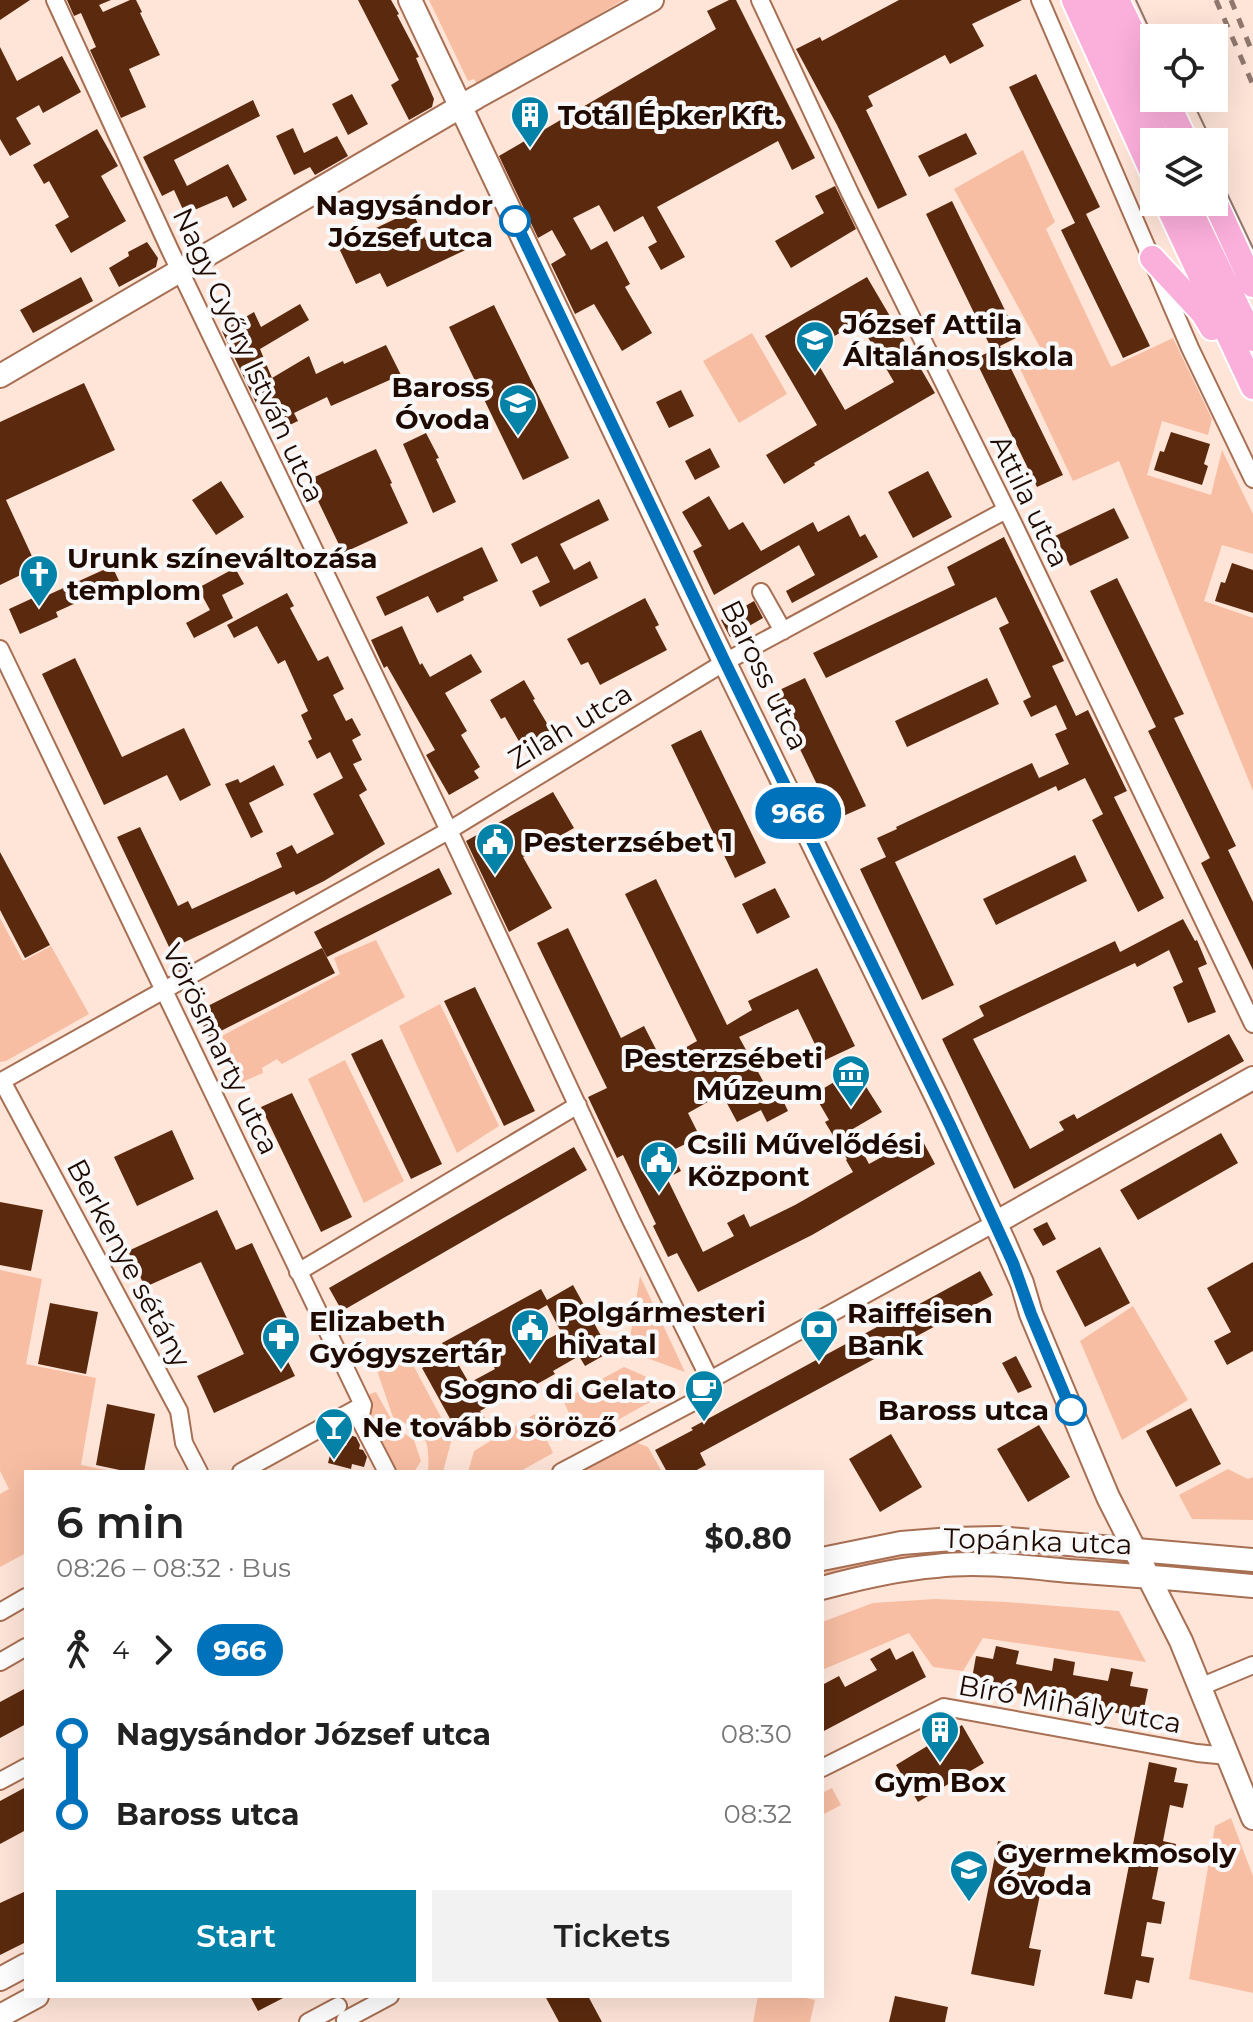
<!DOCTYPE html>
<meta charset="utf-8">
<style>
:root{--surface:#fff;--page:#f2f2f2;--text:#222;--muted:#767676;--accent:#0582a7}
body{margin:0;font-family:Montserrat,sans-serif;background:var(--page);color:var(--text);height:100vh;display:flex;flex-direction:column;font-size:30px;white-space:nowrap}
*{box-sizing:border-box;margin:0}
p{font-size:26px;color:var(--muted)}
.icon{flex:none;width:44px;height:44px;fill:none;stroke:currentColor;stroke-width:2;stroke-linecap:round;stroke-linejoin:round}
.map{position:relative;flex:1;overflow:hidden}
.side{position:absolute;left:24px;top:1470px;width:800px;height:528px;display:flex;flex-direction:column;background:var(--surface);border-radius:0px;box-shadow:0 8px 32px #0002}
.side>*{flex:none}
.badge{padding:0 16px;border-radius:26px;font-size:28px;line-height:52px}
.buttons{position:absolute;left:1140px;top:24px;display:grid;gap:16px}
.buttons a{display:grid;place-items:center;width:88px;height:88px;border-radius:0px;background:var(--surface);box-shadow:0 8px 32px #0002;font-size:40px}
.map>.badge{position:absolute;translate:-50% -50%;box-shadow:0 0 0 4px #fff}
.legs{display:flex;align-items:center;gap:12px;height:88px;padding:0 32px;font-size:26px}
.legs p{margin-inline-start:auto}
.headline{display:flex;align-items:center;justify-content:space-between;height:136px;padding:0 32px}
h1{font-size:44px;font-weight:600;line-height:60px}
.primary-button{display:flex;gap:16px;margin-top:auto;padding:16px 32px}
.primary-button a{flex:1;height:92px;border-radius:0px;background:var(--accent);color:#fff;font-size:32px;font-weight:600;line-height:92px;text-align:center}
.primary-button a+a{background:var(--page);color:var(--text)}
ul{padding:0 32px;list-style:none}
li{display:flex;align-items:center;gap:28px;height:80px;font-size:30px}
li i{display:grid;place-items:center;width:12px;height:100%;margin:0 10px;background:currentColor}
li i::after{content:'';width:20px;height:20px;margin:-10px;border:6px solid;border-radius:50%;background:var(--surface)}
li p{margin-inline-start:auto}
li:first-child i{background:linear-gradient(#0000 50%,currentColor 0)}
li:last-child i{background:linear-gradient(currentColor 50%,#0000 0)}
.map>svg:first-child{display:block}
</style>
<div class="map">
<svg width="1253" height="2022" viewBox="0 0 1253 2022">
<rect width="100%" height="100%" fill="#ffe5d8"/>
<path fill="#f7bea3" d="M429,0H623L478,86L474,79L468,81Z
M1023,150L1055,222L1046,229L1111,367L1173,338L1212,419L1208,435L1162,421L1147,475L1211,495L1222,450L1253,514V554L1222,545L1204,601L1253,618V791L1119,461L1073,481L1016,360L1040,347L954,189Z
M752,333L787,394L739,423L703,361Z
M0,918L23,961L51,946L89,1014L6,1061L0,1062Z
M376,940L405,997L282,1064L277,1059L262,1068L263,1073L242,1082L233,1064L226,1066L214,1040L340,974L334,958Z
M440,1004L499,1126L457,1153L399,1026Z
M345,1060L404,1181L364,1203L308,1079Z
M0,1270L42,1279L26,1364L96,1378L81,1465L117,1472H26V1553L0,1567V1494L9,1489L0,1471Z
M640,1276L685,1372L628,1351Z
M1133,1306L1188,1400L1122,1440L1080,1341Z
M405,1350L452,1438L443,1472H428C430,1434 425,1434 393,1417L375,1365Z
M624,1367L674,1389L581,1440L563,1400Z
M376,1392L396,1428L414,1440L421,1461L414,1472H387L363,1405L367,1395Z
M535,1414L553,1453L519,1472H468L474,1451Z
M638,1443L648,1447L662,1472H570L626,1444Z
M1228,1469L1248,1479L1253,1477V1520L1192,1519L1179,1495Z
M925,1551V1558L822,1579V1571L829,1569L901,1554Z
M935,1599L1007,1602L1119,1611L1146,1662L983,1638L963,1671L933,1667L909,1633L822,1670V1622L873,1603Z
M832,1788L841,1805L822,1815V1793Z
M1231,1818L1253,1876V1993L1189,1979L1215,1826Z
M758,1996H797L815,2000L810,2022H753Z"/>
<path fill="#5b2a0e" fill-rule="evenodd" d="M0,0H30L0,20Z
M67,0H111L99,5L103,12L130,0H136L142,12L140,13L160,55L129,69L146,107L121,118L90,50L96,47L81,13L74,16Z
M358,0H391L399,14L397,15L419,57L416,58L434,99L432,107L409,120L391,85L399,80Z
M729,0H736L815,158L792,170L778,141L657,207L685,257L661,270L648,247L657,242L643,216L614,232L599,205L573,218L591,250L607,241L630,284L625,287L652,333L622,351L594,304L575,314L551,264L566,255L552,230L538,238L499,156L716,29L707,11Z
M899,0H1022L972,24L984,46L950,64L945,55L868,96L873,106L866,110L907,195L878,209L837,125L796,49L820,37L822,41Z
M0,47L17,81L62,56L81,92L43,113L39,105L16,118L31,144L10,156L0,139Z
M1036,74L1100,207L1086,214L1150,346L1123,358L1061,230L1075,223L1009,87Z
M352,94L368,124L348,135L332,104Z
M253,100L260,116L174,160L187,186L228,164L247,200L233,208L227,196L185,214L174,190L162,196L143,157Z
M293,128L304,153L337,136L348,156L315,175L310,167L294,175L276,136Z
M97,129L118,166L101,176L126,221L71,253L55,225L69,217L49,181L44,184L33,165Z
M966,133L977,154L929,177L918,156Z
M835,186L856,229L791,268L775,241L824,213L815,196Z
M952,201L1018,337L992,350L926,214Z
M412,211L430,249L469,231L476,245L387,287L380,273L356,284L338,246Z
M147,242L158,258L156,267L119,287L109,268L129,256L128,252Z
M81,277L93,301L33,333L20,310Z
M867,277L935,393L814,463L815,465L784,484L766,455L817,425L765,336ZM859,322L894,382L845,410L810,350Z
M300,304L309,320L260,349L272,378L309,356L316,374L343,361L344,364L386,345L401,375L331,406L327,397L294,413L298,421L275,432L260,401L256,403L222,331L254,312L261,327Z
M494,305L569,458L523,480L449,327Z
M1000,346L1063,475L1037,487L975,359Z
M84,383L115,450L6,500L37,567L0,585V422Z
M681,390L694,416L669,428L656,402Z
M1171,432L1210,444L1204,464L1208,466L1202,485L1154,470L1160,451L1164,452Z
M426,433L439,458L436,459L456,502L433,513L403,444Z
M710,448L720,467L695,480L685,461Z
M376,449L392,483L390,484L408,523L343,553L308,480Z
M928,471L952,517L913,538L888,492Z
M221,481L244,517L216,535L192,500Z
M709,496L729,530L743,522L761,551L813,522L818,532L849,515L860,537L865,534L878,557L792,603L786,591L815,575L799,545L714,595L693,551L702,546L682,512Z
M599,499L609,520L560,544L574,570L590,561L598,578L540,607L532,591L550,582L537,556L521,564L511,544Z
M1114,508L1129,538L1070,566L1055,536Z
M1004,537L1064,661L1052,666L1076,716L1088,710L1127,791L1114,797L1164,898L1138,912L1092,820L1103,814L1085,778L1058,791L1056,786L895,862L954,985L922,1000L860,869L886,857L877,838L897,829L896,827L1032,763L1039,778L1069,764L1055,734L1067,729L1056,705L1031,717L1023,701L1031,697L999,628L1009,623L996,597L826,678L813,653L955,585L947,567Z
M482,547L498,581L463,597L464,600L437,613L428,596L385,616L376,597Z
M1232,563L1253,570V613L1215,601L1221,582L1225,583Z
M112,566L120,583L56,612L58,617L20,634L9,609L46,592L48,595Z
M235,568L244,584L222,595L233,618L194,638L186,623L210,610L198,588Z
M1117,578L1184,714L1174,718L1236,846L1228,850L1253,902V970L1201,863L1210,858L1148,731L1156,727L1090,591Z
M287,593L294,606L290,608L318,661L328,656L344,689L333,695L346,721L352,718L361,735L352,740L362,760L353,764L367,790L359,795L385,844L324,881L296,895L294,891L170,949L117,837L140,827L178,906L188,901L192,909L282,867L276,853L292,845L297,854L334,834L313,794L343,778L330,752L317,759L308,741L312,739L301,715L308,711L285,660L278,664L257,626L234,638L227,625Z
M645,598L659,625L655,627L667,650L600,685L588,662L581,665L567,639Z
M754,601L763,618L730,637L721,620Z
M402,626L420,665L422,663L430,677L471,654L482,672L445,693L467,731L461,735L480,767L474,771L479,778L449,795L426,755L435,750L387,666L384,668L371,640Z
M75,658L122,757L184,728L211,785L180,801L167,775L104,805L42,674Z
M805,678L866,806L834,820L773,693Z
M987,678L999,704L907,747L895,721Z
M524,680L535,699L533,700L560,745L539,758L536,752L528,757L505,717L501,719L490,700Z
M701,730L766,863L735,878L671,745Z
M274,765L284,785L249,803L263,832L251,838L225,784L238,779L240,783Z
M553,792L574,828L523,857L552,908L509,932L466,841Z
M0,852L50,945L25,958L0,910Z
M1075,855L1087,881L996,925L983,899Z
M439,868L452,894L327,957L314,932Z
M656,879L727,1025L752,1010L748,1001L817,968L855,1046L823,1061L798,1009L739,1037L768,1090L776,1086L788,1111L767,1122L761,1110L737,1122L722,1094L688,1113L700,1137L671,1151L681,1171L667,1178L703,1252L734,1236L727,1223L744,1214L750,1227L795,1205L853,1172L846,1160L847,1159L825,1122L829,1120L814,1094L841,1078L845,1084L851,1080L855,1087L863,1082L882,1112L851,1130L869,1164L920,1136L935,1164L812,1235L698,1292L677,1253L668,1257L653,1226L656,1224L623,1155L617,1158L588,1097L607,1088L537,943L568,928L621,1038L644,1026L662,1061L697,1041L625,894Z
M775,888L790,917L757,934L742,904Z
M1183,919L1195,941L1197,940L1207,964L1198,968L1216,1012L1188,1023L1173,987L1183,982L1169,950L1137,967L1135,963L973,1039L1030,1149L1064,1130L1059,1122L1074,1114L1077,1119L1229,1034L1244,1061L1014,1189L942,1039L984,1016L979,1006L1115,941L1120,952Z
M322,948L335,973L209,1037L196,1012Z
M475,987L535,1111L504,1126L444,1001Z
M382,1039L442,1164L411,1179L351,1054Z
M292,1093L352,1217L321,1232L261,1107Z
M172,1130L194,1179L137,1206L114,1157Z
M1221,1133L1238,1163L1138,1220L1120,1190Z
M574,1147L587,1170L342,1311L329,1288Z
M0,1202L43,1210L31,1271L0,1265Z
M217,1210L236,1250L252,1243L297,1340L281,1347L295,1376L214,1413L197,1376L244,1354L201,1262L145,1287L128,1251Z
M1047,1222L1056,1239L1043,1246L1033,1229Z
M1100,1247L1130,1303L1085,1327L1056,1271Z
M1253,1262V1351L1227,1365L1214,1341L1231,1332L1207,1288Z
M980,1271L993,1295L700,1453L706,1465L693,1472H667L655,1450L693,1430L691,1428Z
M573,1285L610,1352L585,1366L579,1356L553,1371L555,1374L505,1402L503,1398L480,1411L486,1420L459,1435L422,1368L448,1354L442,1343L541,1289L547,1300ZM547,1305L561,1332L535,1346L521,1320ZM480,1342L495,1369L469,1383L454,1357Z
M50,1303L98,1312L86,1374L38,1364Z
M1016,1356L1032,1387L1018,1393L1002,1363Z
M107,1404L155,1414L144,1472H129L96,1465Z
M1191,1408L1221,1464L1176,1487L1146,1431Z
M1039,1425L1070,1477L1028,1502L997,1449Z
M891,1434L922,1487L880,1512L849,1459Z
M349,1435L356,1437L360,1445L359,1449L363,1450L367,1457L364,1467L352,1464L351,1469L328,1463L333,1443L346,1446Z
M996,1646L1019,1651L1016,1664L1052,1671L1054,1658L1075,1662L1073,1675L1108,1681L1111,1668L1133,1672L1130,1686L1148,1689L1142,1718L971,1684L976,1656L993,1659Z
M890,1648L896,1660L913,1651L926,1677L822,1732V1685L839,1676L845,1687L877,1670L870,1659Z
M26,1688V1724L0,1738V1702Z
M962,1725L984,1763L918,1802L896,1765Z
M1149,1762L1177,1768L1174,1782L1188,1784L1183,1808L1170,1805L1163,1841L1176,1844L1171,1866L1159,1864L1152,1899L1165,1902L1161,1924L1147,1922L1141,1956L1154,1958L1149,1983L1136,1980L1132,1999L1104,1994Z
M26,1787V1830L0,1844V1801Z
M998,1841L1049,1851L1029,1948L1041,1950L1034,1986L971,1974Z
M26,1891V1942L0,1955V1903Z
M250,1996H287L258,2011Z
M545,1996H588L602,2022H559Z
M895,1996L948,2007L945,2022H889Z"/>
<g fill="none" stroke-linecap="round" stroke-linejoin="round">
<g stroke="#a76f53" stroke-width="20">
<path id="street" d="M55,0L170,250L454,841L630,1218L710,1380
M760,0L850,193L1013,523L1253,1024
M1040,0L1190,348L1253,479
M761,592L783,631
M0,649L363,1405L360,1420L387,1472
M2,1081L179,1411L184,1443L199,1472
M0,1082L448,831L725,662L1006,510
M298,1272L578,1105
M241,1472L363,1405
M561,1472L701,1398L710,1380L995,1223
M0,1612L26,1597
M0,1662L26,1647
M1200,1687L1253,1665
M822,1768L944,1707L1197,1753L1228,1756
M0,1781L26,1767
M345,2020L390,1996
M308,2022L338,2006"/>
</g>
<g stroke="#a76f53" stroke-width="26">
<path id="secondary" d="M410,0L704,620L938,1100L1004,1242L1022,1283L1031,1314L1108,1497L1181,1641L1253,1818
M0,376L477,97L652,0
M995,1223L1253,1078
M822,1559L901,1543L952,1539L998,1538L1253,1560
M822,1588C859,1578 897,1569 936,1566C980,1561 1026,1567 1070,1571C1131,1575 1192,1580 1253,1586
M0,1979L26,1965
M0,2016L37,1996"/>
</g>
<g stroke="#fff" stroke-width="28">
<path id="primary" d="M1074,0L1154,176
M1094,0L1159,142
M1117,0L1154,76
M1165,98L1186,142
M1214,200L1253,285
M1166,202L1253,387
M1186,202L1253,339
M1152,258L1203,313L1212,328"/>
</g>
<use href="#street" stroke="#fff" stroke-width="16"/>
<use href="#secondary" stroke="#fff" stroke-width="22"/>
<use href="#primary" stroke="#fbafdb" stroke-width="24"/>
<path stroke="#8f776d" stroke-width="2" d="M1136,0L1154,39
M1191,98L1212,142
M1214,146L1227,173
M1214,166L1253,248"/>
<path stroke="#8f776d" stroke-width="5" stroke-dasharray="10 10" stroke-linecap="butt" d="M1216,0L1253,85
M1231,0L1253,54"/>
</g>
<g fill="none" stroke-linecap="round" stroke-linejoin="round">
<g stroke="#fff" stroke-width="18">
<path id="line-1" d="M515,221L725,662L950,1125L1013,1263L1031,1314L1071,1410"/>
</g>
<use href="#line-1" stroke="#0072bc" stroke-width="12"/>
</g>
<defs>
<g id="building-pin" transform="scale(2)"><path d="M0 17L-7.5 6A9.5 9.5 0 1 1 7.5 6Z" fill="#0582a7" stroke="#f8f8f8"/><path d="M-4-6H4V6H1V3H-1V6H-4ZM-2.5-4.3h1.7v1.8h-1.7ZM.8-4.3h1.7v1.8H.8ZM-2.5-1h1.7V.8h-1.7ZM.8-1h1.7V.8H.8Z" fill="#fff"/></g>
<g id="school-pin" transform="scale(2)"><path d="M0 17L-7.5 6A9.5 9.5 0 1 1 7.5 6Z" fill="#0582a7" stroke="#f8f8f8"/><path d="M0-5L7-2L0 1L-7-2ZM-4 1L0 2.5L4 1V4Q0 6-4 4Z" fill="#fff"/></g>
<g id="church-pin" transform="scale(2)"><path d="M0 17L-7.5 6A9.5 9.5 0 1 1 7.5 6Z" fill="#0582a7" stroke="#f8f8f8"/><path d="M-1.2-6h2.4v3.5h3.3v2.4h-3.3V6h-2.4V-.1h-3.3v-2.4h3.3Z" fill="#fff"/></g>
<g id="civic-pin" transform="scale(2)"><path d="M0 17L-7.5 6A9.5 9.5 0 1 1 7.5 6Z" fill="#0582a7" stroke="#f8f8f8"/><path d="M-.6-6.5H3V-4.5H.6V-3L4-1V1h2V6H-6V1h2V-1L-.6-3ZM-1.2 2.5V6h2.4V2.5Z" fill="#fff"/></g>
<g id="museum-pin" transform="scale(2)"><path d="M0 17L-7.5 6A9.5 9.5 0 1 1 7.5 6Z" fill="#0582a7" stroke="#f8f8f8"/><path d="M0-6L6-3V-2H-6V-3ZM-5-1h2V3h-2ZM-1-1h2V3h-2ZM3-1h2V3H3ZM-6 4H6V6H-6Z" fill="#fff"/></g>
<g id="bank-pin" transform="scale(2)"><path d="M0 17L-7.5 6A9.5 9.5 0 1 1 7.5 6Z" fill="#0582a7" stroke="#f8f8f8"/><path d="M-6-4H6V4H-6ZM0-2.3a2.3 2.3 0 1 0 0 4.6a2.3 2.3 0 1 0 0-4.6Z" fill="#fff"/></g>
<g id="pharmacy-pin" transform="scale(2)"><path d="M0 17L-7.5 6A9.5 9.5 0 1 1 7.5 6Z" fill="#0582a7" stroke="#f8f8f8"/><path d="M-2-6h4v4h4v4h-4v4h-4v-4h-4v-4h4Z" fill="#fff"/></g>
<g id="cafe-pin" transform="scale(2)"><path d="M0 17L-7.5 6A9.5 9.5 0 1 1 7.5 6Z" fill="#0582a7" stroke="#f8f8f8"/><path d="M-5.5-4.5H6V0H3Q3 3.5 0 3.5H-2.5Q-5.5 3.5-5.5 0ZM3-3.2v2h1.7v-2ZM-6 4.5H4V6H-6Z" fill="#fff"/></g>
<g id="bar-pin" transform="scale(2)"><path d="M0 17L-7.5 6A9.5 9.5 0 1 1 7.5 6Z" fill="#0582a7" stroke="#f8f8f8"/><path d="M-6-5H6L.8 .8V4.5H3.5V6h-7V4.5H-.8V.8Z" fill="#fff"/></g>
</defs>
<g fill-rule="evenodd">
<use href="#building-pin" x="530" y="115"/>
<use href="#school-pin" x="815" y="340"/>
<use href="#school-pin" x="518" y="403"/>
<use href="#church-pin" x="39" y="574"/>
<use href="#civic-pin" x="495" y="842"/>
<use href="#museum-pin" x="851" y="1074"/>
<use href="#civic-pin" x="659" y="1160"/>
<use href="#civic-pin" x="530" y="1328"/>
<use href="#bank-pin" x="819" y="1329"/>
<use href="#pharmacy-pin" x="281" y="1337"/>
<use href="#cafe-pin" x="704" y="1389"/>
<use href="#bar-pin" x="334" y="1427"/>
<use href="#building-pin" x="940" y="1730"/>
<use href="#school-pin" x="969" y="1869"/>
</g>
<g fill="#fff" stroke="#0072bc" stroke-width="4">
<circle cx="515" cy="221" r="14"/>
<circle cx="1071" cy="1410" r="14"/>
</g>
<g text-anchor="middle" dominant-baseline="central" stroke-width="8" stroke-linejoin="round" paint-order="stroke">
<g font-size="28" font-weight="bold" fill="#1f0a02" stroke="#f8f8f8" text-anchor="start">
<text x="558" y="115">Totál Épker Kft.</text>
<text x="843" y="324">József Attila<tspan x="843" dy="32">Általános Iskola</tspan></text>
<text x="490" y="387" text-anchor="end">Baross<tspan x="490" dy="32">Óvoda</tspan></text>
<text x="67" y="558">Urunk színeváltozása<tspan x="67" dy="32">templom</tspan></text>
<text x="523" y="842">Pesterzsébet 1</text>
<text x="823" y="1058" text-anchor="end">Pesterzsébeti<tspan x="823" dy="32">Múzeum</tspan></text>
<text x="687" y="1144">Csili Művelődési<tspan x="687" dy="32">Központ</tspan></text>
<text x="558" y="1312">Polgármesteri<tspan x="558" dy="32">hivatal</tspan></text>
<text x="847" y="1313">Raiffeisen<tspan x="847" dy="32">Bank</tspan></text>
<text x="309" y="1321">Elizabeth<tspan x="309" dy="32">Gyógyszertár</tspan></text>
<text x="676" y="1389" text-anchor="end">Sogno di Gelato</text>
<text x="362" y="1427">Ne tovább söröző</text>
<text x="940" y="1782" text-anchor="middle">Gym Box</text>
<text x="997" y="1853">Gyermekmosoly<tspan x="997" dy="32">Óvoda</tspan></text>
</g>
<g font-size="28" font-weight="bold" fill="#1f0a02" stroke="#f8f8f8" text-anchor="end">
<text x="493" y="205">Nagysándor<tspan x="493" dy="32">József utca</tspan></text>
<text x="1049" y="1410">Baross utca</text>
</g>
<g font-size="28" fill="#1f0a02" stroke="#f8f8f8">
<text transform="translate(249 355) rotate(65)">Nagy Győry István utca</text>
<text transform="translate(1030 501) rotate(64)">Attila utca</text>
<text transform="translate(765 675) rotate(64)">Baross utca</text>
<text transform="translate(570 726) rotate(-31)">Zilah utca</text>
<text transform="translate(221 1049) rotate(64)">Vörösmarty utca</text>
<text transform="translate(129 1263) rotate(62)">Berkenye sétány</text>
<text transform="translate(1038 1541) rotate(2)">Topánka utca</text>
<text transform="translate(1070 1704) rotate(10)">Bíró Mihály utca</text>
</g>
</g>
</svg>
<div class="buttons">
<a><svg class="icon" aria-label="locate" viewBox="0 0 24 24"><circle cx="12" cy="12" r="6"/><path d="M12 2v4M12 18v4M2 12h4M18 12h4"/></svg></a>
<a><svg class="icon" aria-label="layers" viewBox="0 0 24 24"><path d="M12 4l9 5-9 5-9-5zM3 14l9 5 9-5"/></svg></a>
</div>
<b class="badge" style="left:798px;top:813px;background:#0072bc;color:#fff">966</b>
<section class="side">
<div class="headline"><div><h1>6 min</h1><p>08:26 – 08:32 · Bus</p></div><b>$0.80</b></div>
<div class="legs"><svg class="icon" aria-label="walk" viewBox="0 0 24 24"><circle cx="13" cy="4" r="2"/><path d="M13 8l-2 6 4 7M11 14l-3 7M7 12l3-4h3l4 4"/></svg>4<svg class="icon" aria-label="forward" viewBox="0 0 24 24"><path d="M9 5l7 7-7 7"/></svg><b class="badge" style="background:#0072bc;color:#fff">966</b></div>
<ul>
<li><i style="color:#0072bc"></i><b>Nagysándor József utca</b><p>08:30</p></li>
<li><i style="color:#0072bc"></i><b>Baross utca</b><p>08:32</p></li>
</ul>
<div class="primary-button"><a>Start</a><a>Tickets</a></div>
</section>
</div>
